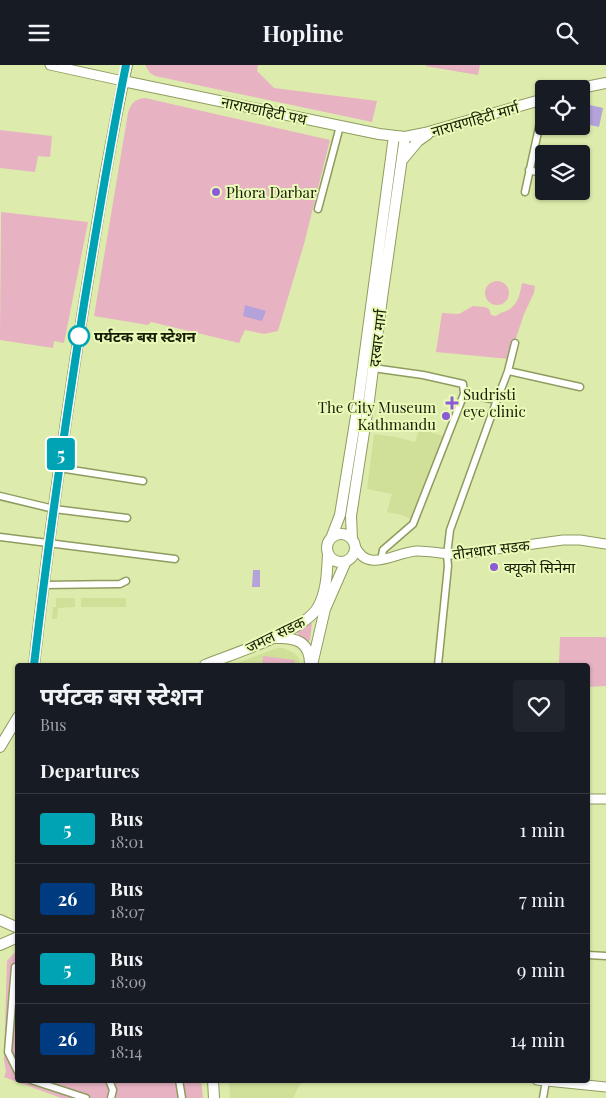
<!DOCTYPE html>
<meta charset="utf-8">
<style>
:root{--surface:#171b24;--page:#20242c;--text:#f1f3f6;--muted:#9ea1a6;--line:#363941}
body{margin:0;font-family:"Playfair Display","Noto Sans Devanagari",serif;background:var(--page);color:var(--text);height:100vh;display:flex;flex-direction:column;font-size:19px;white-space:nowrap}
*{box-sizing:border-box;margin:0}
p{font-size:16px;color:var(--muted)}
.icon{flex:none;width:28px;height:28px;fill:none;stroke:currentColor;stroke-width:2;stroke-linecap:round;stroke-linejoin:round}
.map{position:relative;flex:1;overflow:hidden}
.panel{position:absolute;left:15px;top:598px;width:575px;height:420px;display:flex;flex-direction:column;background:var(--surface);border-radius:5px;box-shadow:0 1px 4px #0004}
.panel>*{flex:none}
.badge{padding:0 10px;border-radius:4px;font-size:18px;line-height:32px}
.buttons{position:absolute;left:535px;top:15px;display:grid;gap:10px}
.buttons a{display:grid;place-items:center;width:55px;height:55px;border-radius:5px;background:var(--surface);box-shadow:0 1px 4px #0004;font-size:25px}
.map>.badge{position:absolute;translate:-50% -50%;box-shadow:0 0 0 2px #fff}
h2{padding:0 25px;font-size:19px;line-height:45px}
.round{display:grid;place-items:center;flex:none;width:52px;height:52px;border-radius:5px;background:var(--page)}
.head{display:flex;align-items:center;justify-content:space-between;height:85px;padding:0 25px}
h1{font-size:24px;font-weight:700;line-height:38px}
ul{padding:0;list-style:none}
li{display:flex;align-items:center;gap:15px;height:70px;padding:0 25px;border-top:1px solid var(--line)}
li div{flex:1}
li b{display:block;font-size:19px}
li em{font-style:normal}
li .badge{min-width:55px;font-weight:700;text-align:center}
header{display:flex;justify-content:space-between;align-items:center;height:65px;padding:0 25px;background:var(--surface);font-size:22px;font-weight:700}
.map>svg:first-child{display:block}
</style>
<header><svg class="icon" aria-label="menu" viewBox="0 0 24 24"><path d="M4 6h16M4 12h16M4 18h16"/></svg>Hopline<svg class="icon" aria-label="search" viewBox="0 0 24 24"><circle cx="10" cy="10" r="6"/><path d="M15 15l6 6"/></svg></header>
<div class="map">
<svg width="606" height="1033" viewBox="0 0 606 1033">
<rect width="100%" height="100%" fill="#ddecac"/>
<path fill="#d0e099" d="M419,364L444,371L412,455L402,450L387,447L392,429L367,424L374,369L396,372L415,377Z
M56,533H75V542L58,543L57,554H52L53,542H56Z
M81,533H126V542H81Z
M277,583H283L294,588L299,593L301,600H232Z
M229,1015H302L293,1033H230Z"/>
<path fill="#e7b2c2" d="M145,0H258L257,6L274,23L377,36L372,57L155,11L150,8Z
M426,0H480L478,10L425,1Z
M145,33L330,75L304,179L278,266L264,269L245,265L239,278L151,257L148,260L94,251L128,48C131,38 135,34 145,33Z
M0,65L52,71L50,92L38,91L35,107L0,103Z
M1,147L88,157L64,278L54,276L53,283L0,275Z
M485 228a12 12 0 1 1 24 0a12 12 0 1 1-24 0Z
M522,218L535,221L534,228L524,249L509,294L436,287L442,248L459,249L473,241L485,242L489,244L491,250L496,251C500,247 506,247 510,244C519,237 520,228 522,218Z
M312,558L310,575L307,577L295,566Z
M560,572H606V621L588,622V600H559Z
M263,591L295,595L294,600H262Z
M17,885L18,1015H201L203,1033H61L4,1012L6,1007L4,995L7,896Z"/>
<path fill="#b4a2db" d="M581,38L603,43L599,62L581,58Z
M245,240L266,246L262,256L243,251Z
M253,505H260V522H252Z"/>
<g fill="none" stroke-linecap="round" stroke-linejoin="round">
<g stroke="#8e9c5f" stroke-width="9">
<path id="street" d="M529,105L544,109
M525,127L544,39
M318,144L340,61
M373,303L423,310L463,319L464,329L497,335L508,306L515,278
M508,306L580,322
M59,403L143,416
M0,431L54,444L127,453
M0,472L175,494
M381,495L383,485L413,459L464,329
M43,520L120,519L126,516
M438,600L448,501L447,490L450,465L497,335
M588,890L606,891
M18,903L15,902L8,987L18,1007
M31,1015L86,1033
M109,1015L113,1025L111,1033
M179,1015L182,1033
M543,1033L546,1016"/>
</g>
<g stroke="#8e9c5f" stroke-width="11">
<path id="secondary" d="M50,0L123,16
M355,481C368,510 396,486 418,486C432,486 446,490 461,489L563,475H580L606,479
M588,734H606
M537,1015L606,1022"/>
</g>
<g stroke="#8e9c5f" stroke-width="12">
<path id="primary" d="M123,16L379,69L405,72L425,68L544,34
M576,24L606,18
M403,94L418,76L428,69
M327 483a14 14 0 1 1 28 0a14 14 0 1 1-28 0Z
M332,471L340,450L358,339L394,71
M352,474L351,451L369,335L382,233L405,72
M276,573C296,572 310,577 310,599
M34,600C47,486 63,372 81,258C95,172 108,85 127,0
M205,600C232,589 305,566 318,542C327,526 327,506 328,489
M312,600L325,544L346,496
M0,682L18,652
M0,855L18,863
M0,880L18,872
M213,1015L214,1033"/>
</g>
<use href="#street" stroke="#fff" stroke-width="6"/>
<use href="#secondary" stroke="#fff" stroke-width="9"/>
<use href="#primary" stroke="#fff" stroke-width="10"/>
</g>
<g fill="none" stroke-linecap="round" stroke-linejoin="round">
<g stroke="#fff" stroke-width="11">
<path id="line" d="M34,600C48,479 65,359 84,239C97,159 110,79 126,0"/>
</g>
<use href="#line" stroke="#00a3b4" stroke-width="8"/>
</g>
<g fill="#8c5cd5" stroke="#eafab9" stroke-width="2">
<circle cx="216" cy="127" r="5"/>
<path d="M449.5 330.5h5v5h5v5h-5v5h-5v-5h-5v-5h5z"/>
<circle cx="446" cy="351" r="5"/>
<circle cx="494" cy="502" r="5"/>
</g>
<circle fill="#fff" stroke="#00a3b4" stroke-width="2.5" cx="79" cy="271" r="10"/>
<g text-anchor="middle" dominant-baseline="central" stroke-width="4" stroke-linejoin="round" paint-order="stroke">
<g font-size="15" fill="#171c04" stroke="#eafab9">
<text transform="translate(264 45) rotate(12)">नारायणहिटी पथ</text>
<text transform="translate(475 54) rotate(-16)">नारायणहिटी मार्ग</text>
<text transform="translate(377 273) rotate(-83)">दरबार मार्ग</text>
<text transform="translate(491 484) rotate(-7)">तीनधारा सडक</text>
<text transform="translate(275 569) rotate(-26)">जमल सडक</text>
</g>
<g font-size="15" fill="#171c04" stroke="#eafab9" text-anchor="start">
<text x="226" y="127">Phora Darbar</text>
<text x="463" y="329">Sudristi<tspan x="463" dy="17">eye clinic</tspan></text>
<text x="436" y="342" text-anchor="end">The City Museum<tspan x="436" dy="17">Kathmandu</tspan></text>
<text x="504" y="502">क्यूको सिनेमा</text>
</g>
<g font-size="15" font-weight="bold" fill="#171c04" stroke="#eafab9" text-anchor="start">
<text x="94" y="271">पर्यटक बस स्टेशन</text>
</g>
</g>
</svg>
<div class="buttons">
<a><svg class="icon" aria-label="locate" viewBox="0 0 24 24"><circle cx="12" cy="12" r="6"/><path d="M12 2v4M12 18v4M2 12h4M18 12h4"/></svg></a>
<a><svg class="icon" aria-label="layers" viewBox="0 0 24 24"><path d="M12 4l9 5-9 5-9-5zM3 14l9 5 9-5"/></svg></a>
</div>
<b class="badge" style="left:61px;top:389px;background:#00a3b4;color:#fff">5</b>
<section class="panel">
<div class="head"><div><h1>पर्यटक बस स्टेशन</h1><p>Bus</p></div><a class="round"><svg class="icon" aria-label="heart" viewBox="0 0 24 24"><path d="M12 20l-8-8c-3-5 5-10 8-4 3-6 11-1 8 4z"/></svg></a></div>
<h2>Departures</h2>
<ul>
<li><span class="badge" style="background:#00a3b4;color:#fff">5</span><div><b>Bus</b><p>18:01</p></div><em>1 min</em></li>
<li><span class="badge" style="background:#003b80;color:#fff">26</span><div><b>Bus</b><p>18:07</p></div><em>7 min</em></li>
<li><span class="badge" style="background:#00a3b4;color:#fff">5</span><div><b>Bus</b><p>18:09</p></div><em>9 min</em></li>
<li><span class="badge" style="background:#003b80;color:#fff">26</span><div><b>Bus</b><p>18:14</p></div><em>14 min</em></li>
</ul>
</section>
</div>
